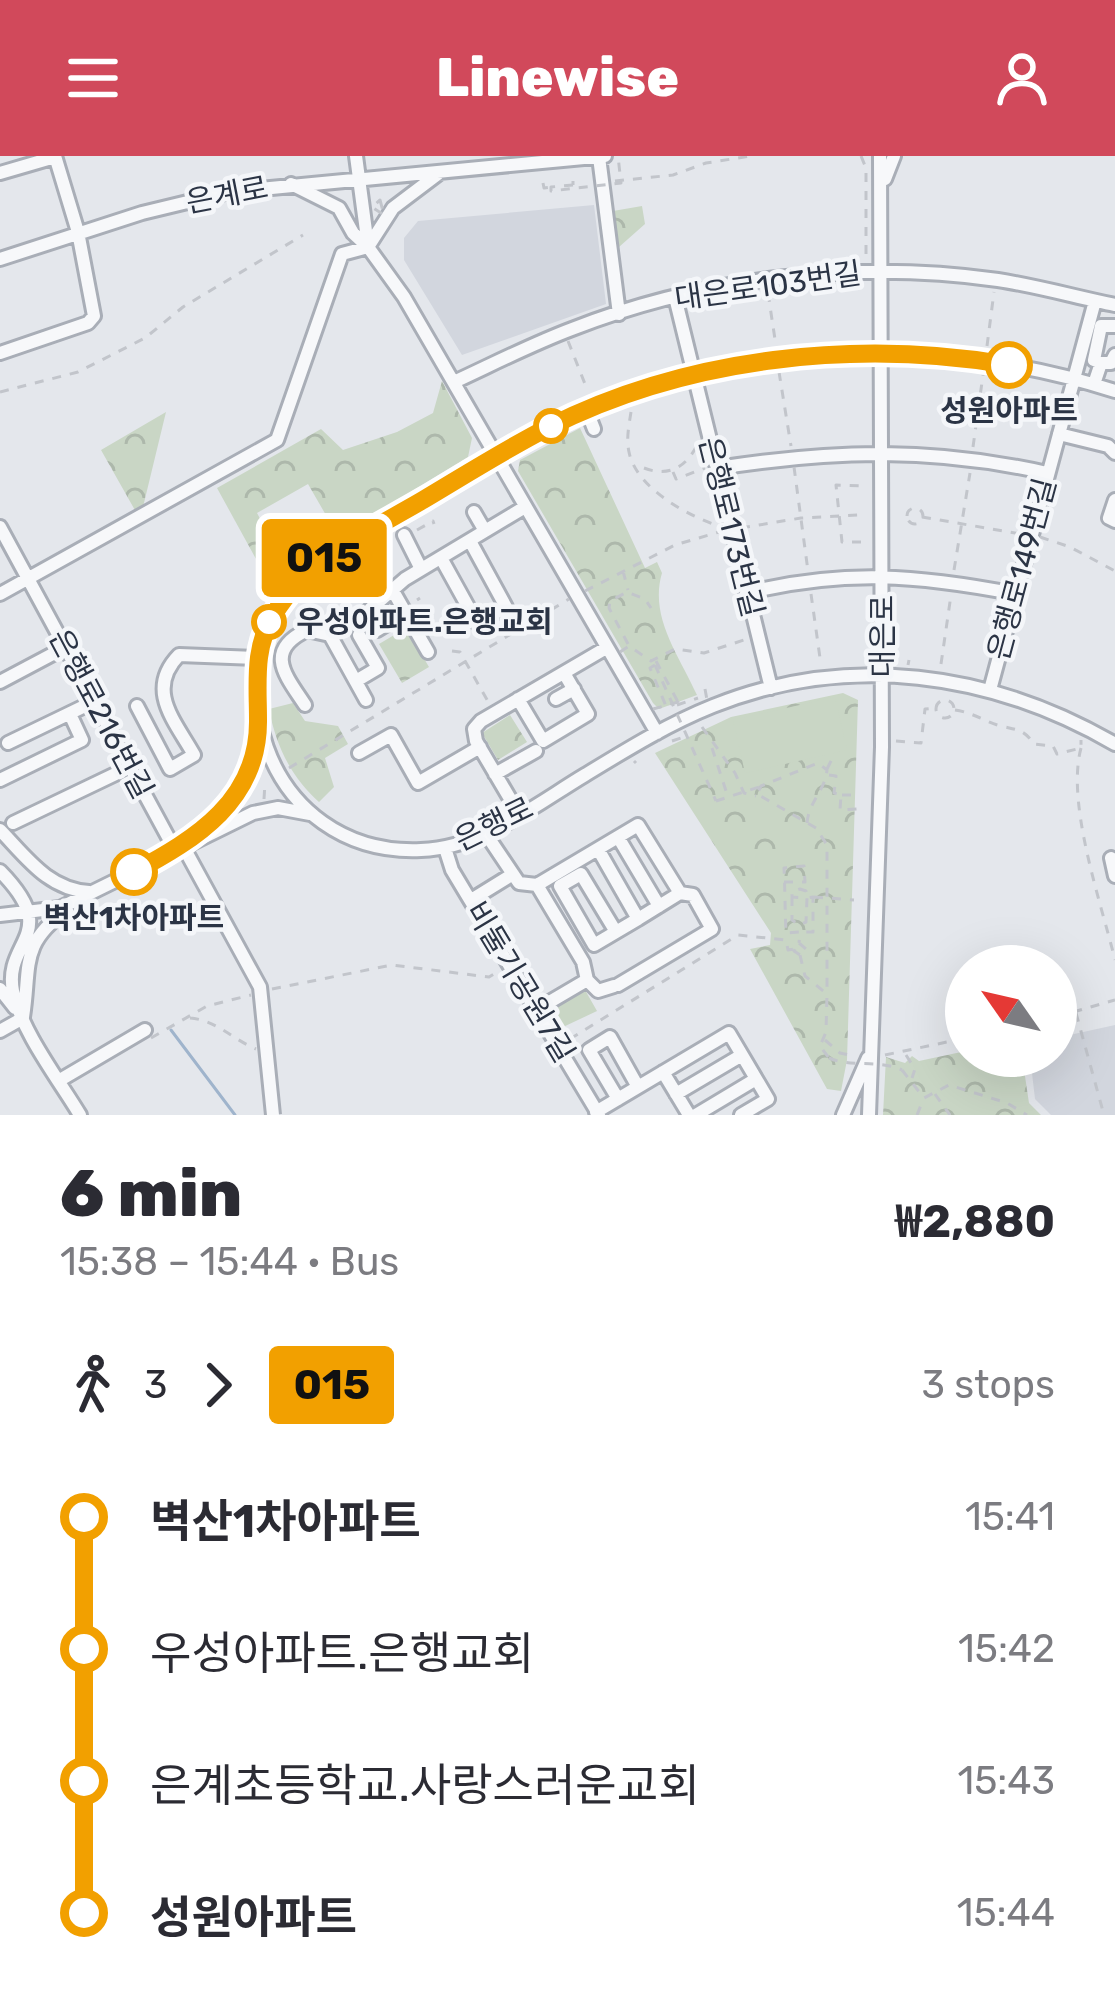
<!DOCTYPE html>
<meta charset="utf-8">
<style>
:root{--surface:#fff;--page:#f2f2f3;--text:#2b2b33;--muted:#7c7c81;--accent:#d1495b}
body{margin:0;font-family:Rubik,"Noto Sans KR",sans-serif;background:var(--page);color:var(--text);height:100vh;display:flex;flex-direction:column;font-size:45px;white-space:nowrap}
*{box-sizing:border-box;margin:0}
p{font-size:39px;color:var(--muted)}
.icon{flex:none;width:66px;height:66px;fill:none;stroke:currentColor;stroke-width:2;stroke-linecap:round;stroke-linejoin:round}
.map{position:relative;height:959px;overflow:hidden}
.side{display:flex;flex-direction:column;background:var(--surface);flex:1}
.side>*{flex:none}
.badge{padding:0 24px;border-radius:9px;font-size:42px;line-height:78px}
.needle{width:78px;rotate:304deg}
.controls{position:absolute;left:945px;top:789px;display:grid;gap:24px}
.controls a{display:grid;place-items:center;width:132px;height:132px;border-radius:50%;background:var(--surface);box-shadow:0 12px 48px #0002;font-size:60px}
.map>.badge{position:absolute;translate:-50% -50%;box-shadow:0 0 0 6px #fff}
.legs{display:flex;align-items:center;gap:18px;height:132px;padding:0 60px;font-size:39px}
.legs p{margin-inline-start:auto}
.head{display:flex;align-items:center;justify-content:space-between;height:204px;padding:0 60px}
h1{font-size:66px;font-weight:800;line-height:90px}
ul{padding:0 60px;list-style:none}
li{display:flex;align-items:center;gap:42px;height:132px;font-size:45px}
li i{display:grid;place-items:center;width:18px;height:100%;margin:0 15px;background:currentColor}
li i::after{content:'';width:30px;height:30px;margin:-15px;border:9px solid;border-radius:50%;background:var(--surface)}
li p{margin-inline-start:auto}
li:first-child i{background:linear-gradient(#0000 50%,currentColor 0)}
li:last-child i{background:linear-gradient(currentColor 50%,#0000 0)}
header{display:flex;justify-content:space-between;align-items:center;height:156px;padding:0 60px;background:var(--accent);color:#fff;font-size:54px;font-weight:800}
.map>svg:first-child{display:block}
</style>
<header><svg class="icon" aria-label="menu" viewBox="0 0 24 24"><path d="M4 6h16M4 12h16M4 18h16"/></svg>Linewise<svg class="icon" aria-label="person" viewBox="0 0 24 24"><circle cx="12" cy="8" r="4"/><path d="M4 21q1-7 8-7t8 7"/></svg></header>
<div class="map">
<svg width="1115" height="959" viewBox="0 0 1115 959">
<defs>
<pattern id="forest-crowns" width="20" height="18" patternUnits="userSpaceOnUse" patternTransform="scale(3)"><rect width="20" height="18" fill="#c9d6c5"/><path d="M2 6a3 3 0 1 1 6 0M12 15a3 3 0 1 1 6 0" fill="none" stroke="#adb8ab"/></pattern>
</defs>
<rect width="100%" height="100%" fill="#e4e7ec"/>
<path fill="#d2d6de" d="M594,49L606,148L462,199L404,104V82L418,65Z
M1115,869V959H1051L1035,943L1030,900H1056V882Z"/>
<path fill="url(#forest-crowns)" d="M642,50L645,68L619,91L613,55Z
M442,225L472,282L468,301L338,380L308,328L257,357L288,415L272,432L217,332L321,273L343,294L397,276L433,257Z
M166,256L143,351L136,356L101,294Z
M580,272L645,412L657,406L662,417C649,461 679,499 697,539L659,553L653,547L518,315L520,304Z
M406,472L429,511L402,527L379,488Z
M843,537L858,544L847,904L841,935L827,933L750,793L770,789L771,777L655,597L731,561Z
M293,547L305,565L338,570L348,588L325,602L334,631L319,646C291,621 276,590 269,553Z
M510,559L527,586L498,604L482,577Z
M966,895V900H1022L1029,947L1041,959H883L886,901L905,907L912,900L919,905Z"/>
<path fill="#c9d6c5" d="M835,541L847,594L745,617L733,564Z
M585,834L597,855L561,872L551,854Z"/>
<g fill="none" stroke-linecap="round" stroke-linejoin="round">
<path stroke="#9fb4cc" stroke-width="3" d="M171,874L235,959"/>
<g stroke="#a9aeb7" stroke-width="18">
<path id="minor" d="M356,0L368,90
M599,1L619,158
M0,17L55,1
M885,23L894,0
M291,28L339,52L353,77L368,91L404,141L657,577
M0,103L142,57L229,36L605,0
M675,141L771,532
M0,197L88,167L94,160L78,76L55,0
M1101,207H1111L1115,199
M454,226C493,208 532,188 572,173C704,121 857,104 998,124C1037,130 1076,141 1115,149
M1094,228L1101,207L1094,204L1101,170H1115
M1115,235C933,176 726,187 552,270C511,289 472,315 433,338C394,361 351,381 315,409C201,508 265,701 421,694C482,692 535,649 585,619C626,594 668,568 713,550C848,496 991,516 1115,588
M587,255L594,273
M1059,278L1108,290L1115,297
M718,312C834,294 931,291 1047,317
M1115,344L1109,362L1115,365
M474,356L485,375
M0,371L175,694
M404,379L421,413
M441,402L477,467L506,451L470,385
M393,435L428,496
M746,437C845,413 918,419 1016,438
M0,438L277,284L342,98L368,91L393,52L438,18
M377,474L405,457
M330,479L366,544
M356,525L378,512L359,479
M0,526L66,491
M990,534L1095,145
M518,543L543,585L588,558L564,517
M556,543L574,533
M305,549C286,520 263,495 307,474L330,479L359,463L405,423L525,351
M137,550L170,613L194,599C175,565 145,534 179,499L258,502
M8,587L93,546
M359,597L391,579L418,627L480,591
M495,618L536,595
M0,624L82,584L70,558
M519,658L476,585L474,573L481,565L606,492
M13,667L128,612
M0,674C27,702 48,733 89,736
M205,674C238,646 251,613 257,572
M486,678L519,727L537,729L583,806L587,824L536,854
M618,681L659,750
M445,692L452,714L599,959
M1111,702L1115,720
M0,715C63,779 3,784 13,835C21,875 59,924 80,959
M537,729L638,669L680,737L638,763L598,693
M471,744L513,718
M0,759L60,752L253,657L278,652L310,658
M616,776L581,718L560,730L594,789L638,763
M587,824L598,835L614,830
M618,829L712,773L693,739L680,737
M0,833L15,852
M23,861C31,810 19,788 67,754
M0,875L23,862
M663,916L689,959
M60,924L145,874
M676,938L742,899
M618,943L589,894L610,881L638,931
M596,956L729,877L768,943L741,959
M696,959L756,923
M843,959L868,902
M869,959L882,591L880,0"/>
</g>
<path stroke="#c2c5cb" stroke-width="3" stroke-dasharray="9 9" stroke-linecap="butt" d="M861,0L866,12V106
M573,25V29
M615,25L673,19L706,7L751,0
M543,27L544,32L551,31
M380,44L384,59L372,51Z
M768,137L776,190
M568,185L587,233
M987,190L994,136
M779,216L791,290
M0,236L78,216L145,182L183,151L303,79
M631,256C629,269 626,283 629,296C636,332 688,360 719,370
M973,291L983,219
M794,311L808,415
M644,312C670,322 688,310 699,285
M673,316L676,323L705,312
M907 360a8 8 0 1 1 16 0a8 8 0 1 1-16 0Z
M922,361L1021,378
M741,372L801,362L859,359
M417,374L433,365L434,368
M1040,381L1070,391L1115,415
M861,386H842L836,329L863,330
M954,414L970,317
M623,415L628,434
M585,435L675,389L719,376
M811,438L821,509
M417,444L420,442
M435,477L439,475
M628,488L609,452L610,445L627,436L645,443L651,452
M452,495L460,496L490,549
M620,496L629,490L651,505L675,493L704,497L747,483
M656,505L678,546
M941,508L951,439
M655,509L650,512L666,550
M908,509L909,504
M705,533L707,544
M936 553a9 9 0 1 1 18 0a9 9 0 1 1-18 0Z
M653,553L678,546L680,549
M955,554C975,557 987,567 1001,570C1017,574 1024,573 1034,588L1053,590L1057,598L1081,592V584
M702,571L735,617L744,637L756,640
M672,585L687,580
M896,585L921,587L925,553L936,552
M712,592L728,641
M1081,592C1066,648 1101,746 1115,804
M634,605L636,607
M289,612L569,443
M827,613L835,597
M829,619L836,620L834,637L841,639L840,654L857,653
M842,639H858
M264,643L265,627
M716,645L759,631
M807,667C809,645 825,635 827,614L818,607L761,630L757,638L816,672L827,689V838
M784,726H805L804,710L784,712C785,733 785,755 786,777L800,776L799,787
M792,741V764L799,769L806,766L807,742L792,741V736L800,733L806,735L807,742L813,741V776H800
M814,741L854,744
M799,787L806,793L800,799L794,795Z
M800,799L805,820L827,838L826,876L820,890L829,902
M272,833L392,809L489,821L497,816
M1076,857L1104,959
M1056,861L1115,844
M190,862C216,864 232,883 256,893
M151,882L207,850L251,839
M570,883L738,779L786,784L788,794L794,793
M825,884L840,897L849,899
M885,899L966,882
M906,899L915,913L912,922
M902,914L924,942L949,929L1007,947L1027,959
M935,938L950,959
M917,959L923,944"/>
<use href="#minor" stroke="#f7f8fa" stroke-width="12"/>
<g stroke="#a9aeb7" stroke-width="18" stroke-linecap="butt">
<path id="minor-bridge" d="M183,690L260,831L273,959"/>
</g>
<path stroke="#c2c5cb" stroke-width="3" stroke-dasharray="9 9" stroke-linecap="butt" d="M573,29L551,31V35L621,27L618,0
M655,509L716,645
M677,549L698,542
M829,902C852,912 878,903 902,914"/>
<use href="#minor-bridge" stroke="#f7f8fa" stroke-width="12"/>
</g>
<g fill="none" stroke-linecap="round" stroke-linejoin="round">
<g stroke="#fff" stroke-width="27">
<path id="line-1" d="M134,716C196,683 259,644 258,564C258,527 253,492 274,458C309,401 367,377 423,344C465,319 506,293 549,271C688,201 857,183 1009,209"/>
</g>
<use href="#line-1" stroke="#f2a000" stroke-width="18"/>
</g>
<g fill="#fff" stroke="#f2a000" stroke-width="6">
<circle cx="1009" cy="209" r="21"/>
<circle cx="551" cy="270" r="15"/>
<circle cx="269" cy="466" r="15"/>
<circle cx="134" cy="716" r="21"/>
</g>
<g text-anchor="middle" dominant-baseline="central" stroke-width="9" stroke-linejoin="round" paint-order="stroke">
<g font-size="30" fill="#2b3445" stroke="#f4f6f9">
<text transform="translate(227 39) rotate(-11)">은계로</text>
<text transform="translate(768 130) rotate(-8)">대은로103번길</text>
<text transform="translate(731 371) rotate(76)">은행로173번길</text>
<text transform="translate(1022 413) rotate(-75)">은행로149번길</text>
<text transform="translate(883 480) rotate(-90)">대은로</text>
<text transform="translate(101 558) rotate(62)">은행로216번길</text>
<text transform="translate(494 668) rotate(-26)">은행로</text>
<text transform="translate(520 826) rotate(59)">비둘기공원7길</text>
</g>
<g font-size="30" font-weight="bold" fill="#2b3445" stroke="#f4f6f9">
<text x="1009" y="255">성원아파트</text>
<text x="296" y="466" text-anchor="start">우성아파트.은행교회</text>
<text x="134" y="762">벽산1차아파트</text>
</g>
</g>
</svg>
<div class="controls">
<a><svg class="needle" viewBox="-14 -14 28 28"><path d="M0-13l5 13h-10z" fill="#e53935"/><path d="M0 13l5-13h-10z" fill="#7c7c81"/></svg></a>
</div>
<b class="badge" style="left:324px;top:402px;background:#f2a000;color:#111">015</b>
</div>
<section class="side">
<div class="head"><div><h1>6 min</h1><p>15:38 – 15:44 · Bus</p></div><b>₩2,880</b></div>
<div class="legs"><svg class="icon" aria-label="walk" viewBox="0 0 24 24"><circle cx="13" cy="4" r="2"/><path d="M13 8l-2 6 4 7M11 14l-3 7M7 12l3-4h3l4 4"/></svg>3<svg class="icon" aria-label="forward" viewBox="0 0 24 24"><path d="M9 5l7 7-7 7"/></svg><b class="badge" style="background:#f2a000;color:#111">015</b><p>3 stops</p></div>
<ul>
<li><i style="color:#f2a000"></i><b>벽산1차아파트</b><p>15:41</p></li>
<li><i style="color:#f2a000"></i><span>우성아파트.은행교회</span><p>15:42</p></li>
<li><i style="color:#f2a000"></i><span>은계초등학교.사랑스러운교회</span><p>15:43</p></li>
<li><i style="color:#f2a000"></i><b>성원아파트</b><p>15:44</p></li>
</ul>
</section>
